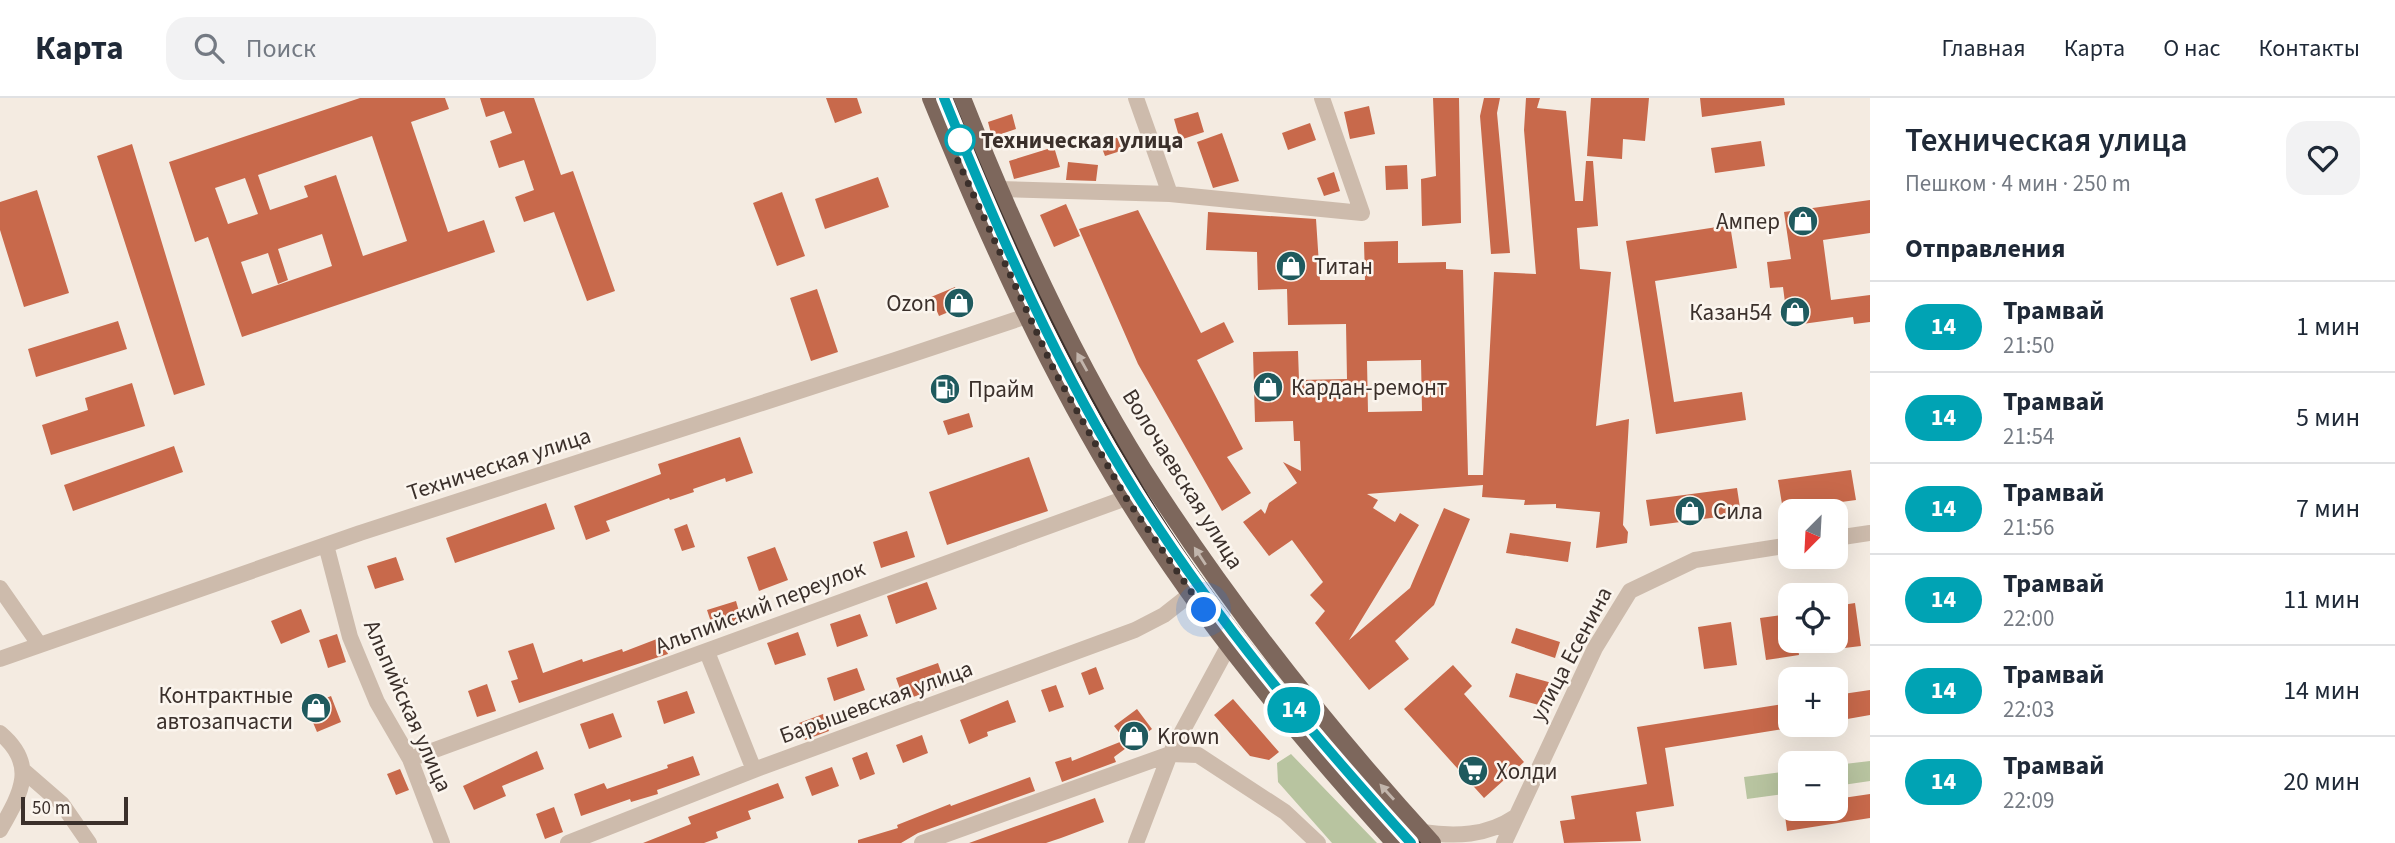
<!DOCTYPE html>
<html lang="ru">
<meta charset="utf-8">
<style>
:root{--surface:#fff;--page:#f2f2f3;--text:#1f2937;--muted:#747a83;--line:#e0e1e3}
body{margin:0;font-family:"Source Sans 3",sans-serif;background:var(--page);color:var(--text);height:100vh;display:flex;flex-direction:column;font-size:26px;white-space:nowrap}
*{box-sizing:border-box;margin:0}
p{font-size:23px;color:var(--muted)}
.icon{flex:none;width:38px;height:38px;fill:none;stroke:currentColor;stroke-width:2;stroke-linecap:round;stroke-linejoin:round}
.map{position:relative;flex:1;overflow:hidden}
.sheet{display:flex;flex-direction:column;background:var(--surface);width:525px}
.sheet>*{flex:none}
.badge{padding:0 14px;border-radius:23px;font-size:24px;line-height:46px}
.needle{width:46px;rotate:204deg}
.fabs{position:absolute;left:1778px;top:401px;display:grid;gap:14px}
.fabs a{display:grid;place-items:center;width:70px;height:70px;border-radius:14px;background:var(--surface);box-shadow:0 7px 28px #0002;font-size:35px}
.scale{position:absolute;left:21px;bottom:18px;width:107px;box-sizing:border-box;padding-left:7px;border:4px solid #3b302b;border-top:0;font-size:19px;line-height:24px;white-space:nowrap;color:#3b302b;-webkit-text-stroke:5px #fbf5ee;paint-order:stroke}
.you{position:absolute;width:35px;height:35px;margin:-18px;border:5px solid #fff;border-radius:50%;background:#1a73e8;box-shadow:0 0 0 10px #1a73e833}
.map>.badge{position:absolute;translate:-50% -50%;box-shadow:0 0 0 4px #fff}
h2{padding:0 35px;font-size:26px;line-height:63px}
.round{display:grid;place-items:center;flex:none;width:74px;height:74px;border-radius:21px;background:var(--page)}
.overview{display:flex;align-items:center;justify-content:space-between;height:119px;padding:0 35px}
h1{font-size:33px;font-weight:600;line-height:52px}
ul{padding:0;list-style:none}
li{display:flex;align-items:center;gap:21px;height:91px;padding:0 35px;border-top:2px solid var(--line)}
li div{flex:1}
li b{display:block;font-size:26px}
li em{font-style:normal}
li .badge{min-width:77px;font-weight:700;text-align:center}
header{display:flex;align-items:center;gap:42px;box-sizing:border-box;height:98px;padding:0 35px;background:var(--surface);border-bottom:2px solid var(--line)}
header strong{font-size:33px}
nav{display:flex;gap:38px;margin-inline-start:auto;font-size:24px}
.search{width:490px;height:63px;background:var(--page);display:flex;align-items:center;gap:18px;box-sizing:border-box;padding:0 24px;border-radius:21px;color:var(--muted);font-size:26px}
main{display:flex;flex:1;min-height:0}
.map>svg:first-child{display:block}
</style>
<header>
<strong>Карта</strong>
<div class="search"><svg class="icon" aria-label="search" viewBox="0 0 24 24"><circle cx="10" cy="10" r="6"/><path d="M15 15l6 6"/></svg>Поиск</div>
<nav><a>Главная</a><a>Карта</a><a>О нас</a><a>Контакты</a></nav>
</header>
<main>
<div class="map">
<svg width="1870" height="745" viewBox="0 0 1870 745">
<rect width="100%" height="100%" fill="#f4ebe1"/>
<path fill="#b8c4a0" d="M1291,656L1377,745H1332L1278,684L1277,665Z
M1870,663V683L1836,688V667Z
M1790,673V695L1747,701L1744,679Z"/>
<path fill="#c8694b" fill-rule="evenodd" d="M360,0H445L449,11L411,24L448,134L484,122L495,154L242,239L208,139L195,144L169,64ZM372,38L407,143L363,158L336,77L304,88L308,99L270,112L258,77ZM245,80L258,116L228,126L215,90ZM322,136L332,168L252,196L241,164L268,155L278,186L288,182L278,151Z
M480,0H534L561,77L573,73L615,193L587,203L554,114L524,124L515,99L534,92L524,62L499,70L490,43L512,35L504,13L486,19Z
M826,0H857L862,15L835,25Z
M1433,0H1459L1461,125L1422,128L1421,81L1436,78Z
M1484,0H1500L1497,15L1510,155L1491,156L1480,18Z
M1526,0H1540L1537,10L1566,13L1575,103H1583L1586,63H1593L1598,128L1577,130L1580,171L1611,174L1596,328L1629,321L1623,427L1628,434L1627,445L1596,450L1600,414L1556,410V406L1524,407L1525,402L1482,399L1483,387L1367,396L1378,402L1373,410L1395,424L1400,415L1419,427L1349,542L1410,490L1444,410L1470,421L1434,507L1395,543L1409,561L1369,592L1315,525L1325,513L1310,497L1323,484L1292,442L1269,458L1243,424L1261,411L1265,416L1269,405L1297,385L1283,364L1301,373L1300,343H1294L1293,323L1255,324L1253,254L1298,253L1299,282L1347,281L1346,226L1288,227L1287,191L1258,192L1257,154L1206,152L1208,114L1316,121L1320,182H1365L1364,144L1398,143V165L1446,164V171L1463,172L1468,377H1483L1494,174L1536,176L1524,32ZM1421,262L1422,313L1368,314L1367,263Z
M1591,0H1649L1645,43L1623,41L1622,61L1587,58Z
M1700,0H1784L1785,7L1702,19Z
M1369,8L1375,36L1350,41L1344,14Z
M1198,14L1204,34L1180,42L1174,21Z
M1012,16L1016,31L992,39L988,24Z
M1310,25L1316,42L1288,52L1282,35Z
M1222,35L1239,83L1213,90L1197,44Z
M1129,36L1133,49L1105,58L1100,45Z
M1761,43L1765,68L1715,75L1711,50Z
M132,46L205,287L174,297L97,58Z
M1054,49L1060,69L1014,81L1009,63Z
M1068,64L1098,67L1096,83L1066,82Z
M1407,67L1408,91L1386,92L1385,68Z
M1334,74L1340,93L1324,98L1317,80Z
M878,79L889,109L825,131L815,101Z
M37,92L69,195L24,209L0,132V104Z
M782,94L805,158L777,168L753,105Z
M1870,102V135L1823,142L1831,202L1870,197V224L1854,226L1853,219L1788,228L1783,189L1770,190L1767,164L1791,161L1784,114Z
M1066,106L1080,138L1054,149L1040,117Z
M1138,112L1201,235L1224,224L1234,244L1197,262L1243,351L1227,359L1251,395L1222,413L1138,266L1079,131Z
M1730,127L1737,170L1655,183L1674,304L1742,294L1746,322L1656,336L1626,143Z
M955,189L963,208L939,218L931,199Z
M817,191L838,254L811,263L790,200Z
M118,223L127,251L36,279L28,251Z
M132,285L145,328L51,357L42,327L88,312L85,300Z
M969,315L973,329L948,337L943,323Z
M740,339L753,375L726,384L725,380L693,391L694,394L670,402L669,400L606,423L610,433L586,442L574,408L661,376L658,366Z
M174,348L183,374L73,413L64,387Z
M1029,359L1048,413L947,447L929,394Z
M1851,372L1856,402L1783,412L1778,382Z
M1737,390L1741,416L1650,428L1646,402Z
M546,405L555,431L455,465L446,440Z
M687,426L695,449L682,453L674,431Z
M907,433L915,459L881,470L873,444Z
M1510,435L1571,444L1568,464L1506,455Z
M775,449L788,482L759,493L747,459Z
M396,459L404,482L375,491L367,468Z
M927,484L937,511L896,526L887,498Z
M736,503L742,524L714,533L707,512Z
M1855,505L1861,548L1836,551V508Z
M301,511L310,534L281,546L271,523Z
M860,516L868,538L837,549L830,526Z
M1790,516V542H1797L1799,557L1766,562L1760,520Z
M1731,524L1737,567L1704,571L1698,529Z
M1516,530L1560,544L1555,560L1511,545Z
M798,534L806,557L775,567L767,545Z
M337,536L346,564L328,570L319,542Z
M662,539L668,556L519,605L511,583L518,581L508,553L533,545L543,575L582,561L583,564L622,551L623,554Z
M938,565L946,588L904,602L896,580Z
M1453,567L1472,588L1464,596L1524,664L1484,700L1404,611Z
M1096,569L1104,591L1089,597L1081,575Z
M857,570L865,592L834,603L827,580Z
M1516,575L1552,585L1546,609L1509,599Z
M487,586L496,613L477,619L468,593Z
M1056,587L1064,609L1049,614L1041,592Z
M1870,592V617L1836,623V597Z
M687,593L695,615L664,626L657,603Z
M331,598L341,624L317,634L306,608Z
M1233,601L1279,654L1269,662L1250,658L1214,617Z
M1008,602L1016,624L987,634L988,638L969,646L960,622Z
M1790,605V630L1665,650L1674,708L1636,714L1641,743L1564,745L1560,723L1575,721L1571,698L1647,686L1637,629Z
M1137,611L1152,631L1114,659L1116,664L1062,684L1055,664L1071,659L1072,663L1125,642L1114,628Z
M613,615L622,639L589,651L580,626Z
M823,616L829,633L805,642L799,625Z
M922,637L928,655L903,665L896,647Z
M537,653L544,671L502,688L506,698L474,712L463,688Z
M867,654L875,676L860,682L852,660Z
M693,658L700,677L657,692L658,696L631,704L630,701L581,718L574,696L604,685L607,691L668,670L667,667Z
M832,669L839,688L812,698L805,679Z
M400,671L409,692L396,697L387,676Z
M1030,679L1035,693L918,735L901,745H858V742L898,730L897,727L950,706L951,708Z
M778,685L784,700L748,713L751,721L716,734L718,740L704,745H643L691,726L688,719Z
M1870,696V720L1787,733L1784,710H1836V701Z
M1095,700L1104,724L1061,740L1046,745H969Z
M554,709L563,734L545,741L536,716Z"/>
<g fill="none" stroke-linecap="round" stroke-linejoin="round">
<path stroke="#cdbbac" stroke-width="16" d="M1136,0L1170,96
M973,99L998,91L1170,96L1362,115L1322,0
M1836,440L1870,435
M326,447L350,539L377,604L410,661L442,745
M0,490L39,546
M707,554L754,672
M0,561L360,435L895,262L1027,218L1052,205
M0,635C38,667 21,695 0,732
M410,661L1126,400
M24,673L62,706L89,745
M1422,734C1455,739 1487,738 1515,719
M568,745L754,672L1135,532L1164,517L1192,495
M922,745L1170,656L1198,657L1285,714L1318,745
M1136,745L1170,656L1229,547
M1504,745L1595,550L1630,493L1695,462L1790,447"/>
<path stroke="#7d675c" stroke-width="18" d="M931,0C987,137 1048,273 1126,399C1202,523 1298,637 1395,745
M962,0C1012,127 1070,256 1143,372C1228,505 1326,629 1432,745"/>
<path stroke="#3b302b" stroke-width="2" d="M952,0C1007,134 1067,266 1143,390C1221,519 1319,634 1420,745"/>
</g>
<defs><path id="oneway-solid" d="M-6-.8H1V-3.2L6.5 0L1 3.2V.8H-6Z" transform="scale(1.75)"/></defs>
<g fill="#c2b5ac">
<use href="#oneway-solid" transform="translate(1082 264) rotate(-119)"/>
<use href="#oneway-solid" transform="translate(1200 458) rotate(-123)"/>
<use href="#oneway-solid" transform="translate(1387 694) rotate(-132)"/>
</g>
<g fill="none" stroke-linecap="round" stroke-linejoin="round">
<g stroke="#fff" stroke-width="16">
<path id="line" d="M944,0C999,136 1058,271 1136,395C1215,521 1311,635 1411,745"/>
</g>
<use href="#line" stroke="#00a3b4" stroke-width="10"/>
<path stroke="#3b302b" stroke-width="7" stroke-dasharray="0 12.6" d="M960,42L952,50L1055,274L1126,400L1204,512"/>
</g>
<defs>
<g id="shop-disc" transform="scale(1.575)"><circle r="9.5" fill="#1f5a5e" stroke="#fbf5ee"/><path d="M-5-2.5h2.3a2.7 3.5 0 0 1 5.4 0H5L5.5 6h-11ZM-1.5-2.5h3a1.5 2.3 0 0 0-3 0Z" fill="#fff"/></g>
<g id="fuel-disc" transform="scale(1.575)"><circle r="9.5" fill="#1f5a5e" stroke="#fbf5ee"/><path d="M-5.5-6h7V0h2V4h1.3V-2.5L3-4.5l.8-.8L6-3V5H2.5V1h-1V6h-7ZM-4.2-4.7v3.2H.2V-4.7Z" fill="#fff"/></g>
<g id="supermarket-disc" transform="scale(1.575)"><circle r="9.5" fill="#1f5a5e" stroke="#fbf5ee"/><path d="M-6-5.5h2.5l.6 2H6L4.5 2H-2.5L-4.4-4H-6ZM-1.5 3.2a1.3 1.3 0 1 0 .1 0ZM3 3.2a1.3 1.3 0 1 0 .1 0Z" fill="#fff"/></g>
</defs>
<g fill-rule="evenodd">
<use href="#shop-disc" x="1803" y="123"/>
<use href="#shop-disc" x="1291" y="168"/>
<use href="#shop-disc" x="959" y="205"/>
<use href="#shop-disc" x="1795" y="214"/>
<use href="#shop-disc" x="1268" y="289"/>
<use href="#fuel-disc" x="945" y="291"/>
<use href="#shop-disc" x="1690" y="413"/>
<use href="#shop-disc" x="316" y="610"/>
<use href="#shop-disc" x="1134" y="638"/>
<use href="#supermarket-disc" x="1473" y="673"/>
</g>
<circle fill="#fff" stroke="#00a3b4" stroke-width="3.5" cx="960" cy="42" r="14"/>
<g text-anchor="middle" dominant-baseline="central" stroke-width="5" stroke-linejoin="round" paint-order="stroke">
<g font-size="23" font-weight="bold" fill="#3b302b" stroke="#fbf5ee" text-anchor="start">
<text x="981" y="42">Техническая улица</text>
</g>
<g font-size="23" fill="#3b302b" stroke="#fbf5ee" text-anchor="start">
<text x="1780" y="123" text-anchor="end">Ампер</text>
<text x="1314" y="168">Титан</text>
<text x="936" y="205" text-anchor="end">Ozon</text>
<text x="1772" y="214" text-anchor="end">Казан54</text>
<text x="1291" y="289">Кардан-ремонт</text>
<text x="968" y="291">Прайм</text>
<text x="1713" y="413">Сила</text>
<text x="293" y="597" text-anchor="end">Контрактные<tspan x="293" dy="26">автозапчасти</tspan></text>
<text x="1157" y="638">Krown</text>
<text x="1496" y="673">Холди</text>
</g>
<g font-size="23" fill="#3b302b" stroke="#fbf5ee">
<text transform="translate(499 366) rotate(-18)">Техническая улица</text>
<text transform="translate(1183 381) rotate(58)">Волочаевская улица</text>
<text transform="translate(760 509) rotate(-21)">Альпийский переулок</text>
<text transform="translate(1571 556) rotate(-62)">улица Есенина</text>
<text transform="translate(876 604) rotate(-20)">Барышевская улица</text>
<text transform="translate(408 608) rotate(66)">Альпийская улица</text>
</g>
</g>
</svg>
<div class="fabs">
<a><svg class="needle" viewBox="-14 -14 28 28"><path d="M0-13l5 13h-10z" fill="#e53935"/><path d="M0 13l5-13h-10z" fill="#747a83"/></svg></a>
<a><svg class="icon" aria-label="locate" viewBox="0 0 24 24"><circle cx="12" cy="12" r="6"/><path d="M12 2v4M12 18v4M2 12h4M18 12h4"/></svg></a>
<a>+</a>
<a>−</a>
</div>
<div class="scale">50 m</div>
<div class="you" style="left:1204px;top:512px"></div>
<b class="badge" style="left:1294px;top:612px;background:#00a3b4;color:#fff">14</b>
</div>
<section class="sheet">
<div class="overview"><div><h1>Техническая улица</h1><p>Пешком · 4 мин · 250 m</p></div><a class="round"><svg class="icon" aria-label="heart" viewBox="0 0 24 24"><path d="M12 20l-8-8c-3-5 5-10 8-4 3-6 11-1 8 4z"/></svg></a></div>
<h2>Отправления</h2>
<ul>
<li><span class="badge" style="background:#00a3b4;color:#fff">14</span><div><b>Трамвай</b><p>21:50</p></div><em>1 мин</em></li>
<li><span class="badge" style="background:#00a3b4;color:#fff">14</span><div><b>Трамвай</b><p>21:54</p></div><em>5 мин</em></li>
<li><span class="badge" style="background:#00a3b4;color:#fff">14</span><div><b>Трамвай</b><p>21:56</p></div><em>7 мин</em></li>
<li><span class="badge" style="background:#00a3b4;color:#fff">14</span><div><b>Трамвай</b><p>22:00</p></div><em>11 мин</em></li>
<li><span class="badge" style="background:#00a3b4;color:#fff">14</span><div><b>Трамвай</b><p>22:03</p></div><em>14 мин</em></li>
<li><span class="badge" style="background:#00a3b4;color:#fff">14</span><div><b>Трамвай</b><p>22:09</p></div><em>20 мин</em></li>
</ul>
</section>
</main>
